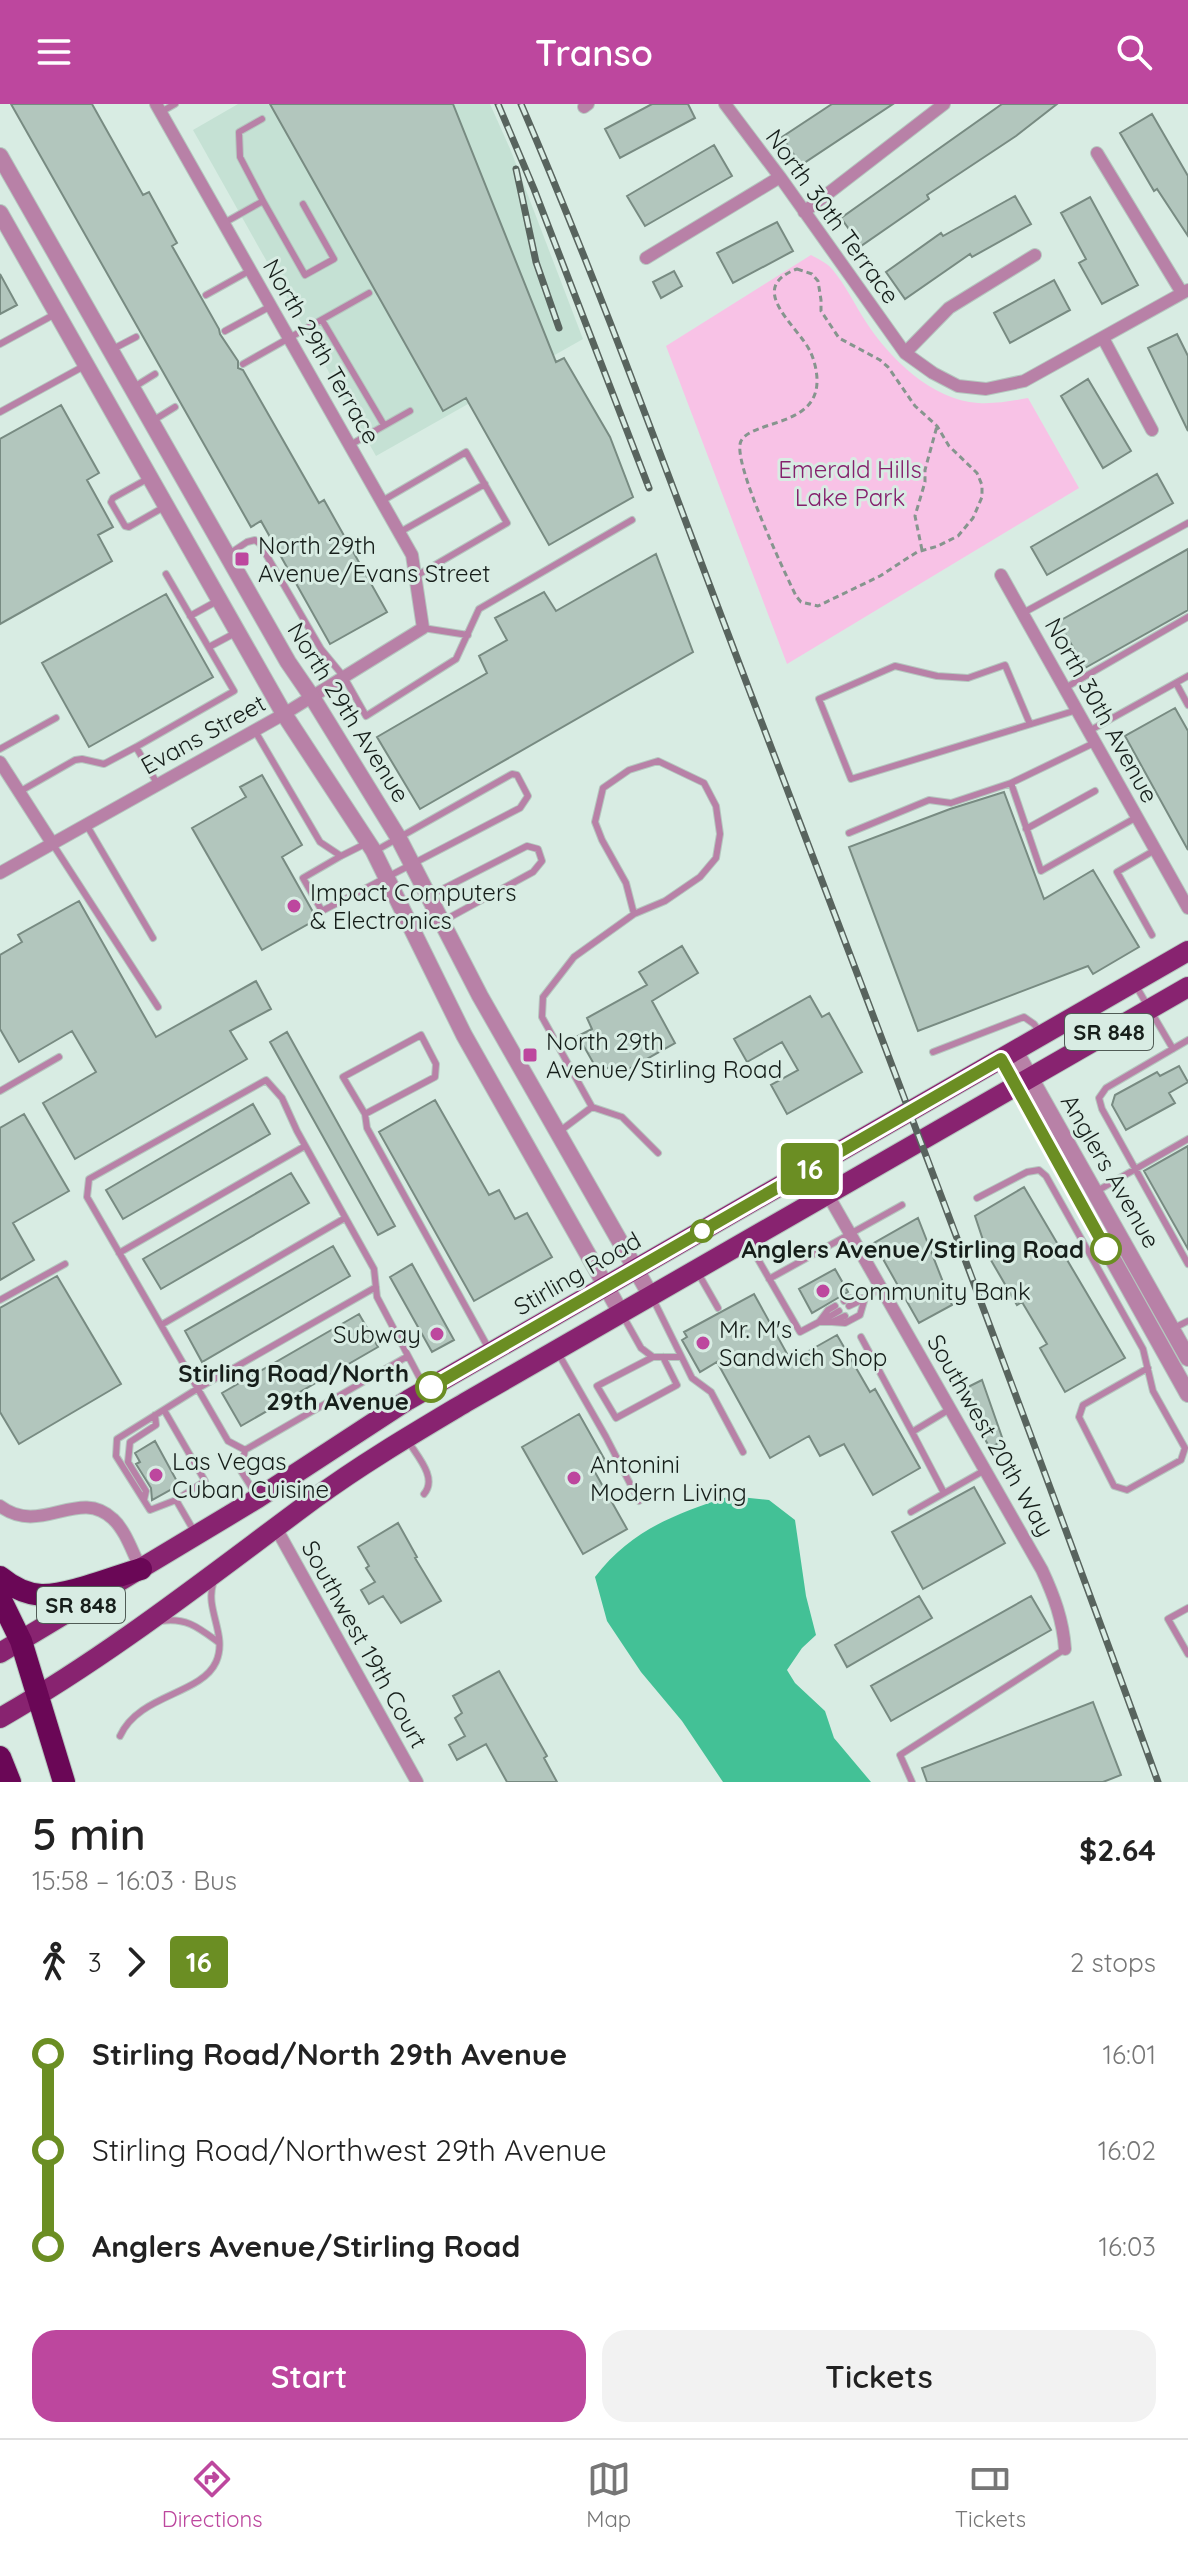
<!DOCTYPE html>
<meta charset="utf-8">
<style>
:root{--surface:#fff;--page:#f2f2f2;--text:#222;--muted:#767676;--line:#e0e0e0;--accent:#bd479e}
body{margin:0;font-family:Quicksand,sans-serif;background:var(--page);color:var(--text);height:100vh;display:flex;flex-direction:column;font-size:30px;white-space:nowrap}
*{box-sizing:border-box;margin:0}
p{font-size:26px;color:var(--muted)}
.icon{flex:none;width:44px;height:44px;fill:none;stroke:currentColor;stroke-width:2;stroke-linecap:round;stroke-linejoin:round}
.map{position:relative;height:1678px;overflow:hidden}
.sheet{display:flex;flex-direction:column;background:var(--surface);flex:1}
.sheet>*{flex:none}
.badge{padding:0 16px;border-radius:6px;font-size:28px;line-height:52px}
.map>.badge{position:absolute;translate:-50% -50%;box-shadow:0 0 0 4px #fff}
.legs{display:flex;align-items:center;gap:12px;height:88px;padding:0 32px;font-size:26px}
.legs p{margin-inline-start:auto}
.headline{display:flex;align-items:center;justify-content:space-between;height:136px;padding:0 32px}
h1{font-size:44px;font-weight:600;line-height:60px}
.action{display:flex;gap:16px;margin-top:auto;padding:16px 32px}
.action a{flex:1;height:92px;border-radius:24px;background:var(--accent);color:#fff;font-size:32px;font-weight:600;line-height:92px;text-align:center}
.action a+a{background:var(--page);color:var(--text)}
ul{padding:0 32px;list-style:none}
li{display:flex;align-items:center;gap:28px;height:96px;font-size:30px}
li i{display:grid;place-items:center;width:12px;height:100%;margin:0 10px;background:currentColor}
li i::after{content:'';width:20px;height:20px;margin:-10px;border:6px solid;border-radius:50%;background:var(--surface)}
li p{margin-inline-start:auto}
li:first-child i{background:linear-gradient(#0000 50%,currentColor 0)}
li:last-child i{background:linear-gradient(currentColor 50%,#0000 0)}
header{display:flex;justify-content:space-between;align-items:center;height:104px;padding:0 32px;background:var(--accent);color:#fff;font-size:36px;font-weight:600}
.tabs{display:flex;justify-content:space-around;align-items:center;height:112px;border-top:2px solid var(--line);background:var(--surface);font-size:22px;color:var(--muted)}
.tabs a{display:grid;justify-items:center;gap:4px}
.tabs .on{color:var(--accent)}
.map>svg:first-child{display:block}
</style>
<header><svg class="icon" aria-label="menu" viewBox="0 0 24 24"><path d="M4 6h16M4 12h16M4 18h16"/></svg>Transo<svg class="icon" aria-label="search" viewBox="0 0 24 24"><circle cx="10" cy="10" r="6"/><path d="M15 15l6 6"/></svg></header>
<div class="map">
<svg width="1188" height="1678" viewBox="0 0 1188 1678">
<rect width="100%" height="100%" fill="#d8ece3"/>
<path fill="#c5e1d4" d="M238,0H490L511,47L583,235L376,352L193,26Z"/>
<path fill="#f8c2e6" d="M811,151C818,155 827,159 832,165C845,180 855,201 866,218C890,255 932,296 978,299C995,300 1012,297 1028,294L1079,384L787,560L666,242Z"/>
<path fill="#43c196" d="M730,1392L769,1396L795,1416L806,1492L816,1531L802,1544L787,1566L795,1579L825,1607L834,1634L871,1678H723L682,1617L641,1568L607,1517L595,1473C631,1426 675,1410 730,1392Z"/>
<path fill="#b2c6bd" stroke="#788b82" stroke-width="2" d="M11,0H92L143,91L149,88L177,139L172,142L219,225L220,230L238,257V264L243,266L319,399L324,396L387,508L330,540L261,417L251,423Z
M270,0H453L556,258L564,254L610,333L633,393L549,441L466,294L443,307Z
M652,0H688L695,14L620,54L605,25Z
M832,0H893L801,61L782,33Z
M1002,0H1057L1016,32L927,91L929,95L861,142L841,114Z
M1152,10L1188,72V132L1157,85L1154,87L1120,29Z
M714,41L732,72L645,122L627,92Z
M1015,92L1031,120L972,153L970,150L905,195L886,168L941,129L943,132Z
M1090,93L1138,181L1102,200L1079,159L1086,155L1061,109Z
M777,118L793,147L733,179L717,149Z
M674,167L682,182L661,194L653,178Z
M0,170L17,201L0,210Z
M1054,176L1070,206L1010,239L994,209Z
M1177,230L1188,252V327L1148,244Z
M1088,275L1131,347L1103,364L1061,292Z
M61,301L99,369L87,376L113,423L98,431L112,457L0,520V335Z
M1157,370L1173,399L1047,471L1031,443Z
M1188,445V506L1085,564L1066,531L1062,533L1054,520Z
M656,450L693,548L420,705L377,633L487,569L479,552L507,536L495,514L544,488L556,507Z
M166,490L213,573L89,643L42,559Z
M1175,604L1188,627V746L1125,632Z
M262,671L302,741L282,753L317,815L262,846L192,724L246,693L240,683Z
M1004,688L1044,795L1093,766L1139,843L1093,870L1088,862L918,927L849,743L950,705Z
M79,797L156,933L256,877L271,905L230,927L247,955L75,1055L43,999L96,968L72,927L19,958L0,925V851L22,838L18,831Z
M682,842L698,869L652,897L675,939L618,971L613,961L599,969L578,932L592,925L587,914L647,881L639,868Z
M810,892L822,913L829,909L862,968L787,1010L771,981L798,966L782,938L747,958L734,935Z
M287,928L395,1122L378,1131L270,938Z
M1179,962L1188,978L1169,989L1175,999L1126,1026L1112,1001L1115,991L1157,968L1160,972Z
M435,996L489,1091L499,1086L515,1115L527,1109L552,1153L474,1197L379,1028Z
M253,1000L270,1030L123,1115L106,1086Z
M24,1010L69,1087L13,1119L34,1156L0,1176V1024Z
M1188,1042V1145L1144,1067Z
M291,1069L309,1099L161,1185L143,1155Z
M1024,1083L1125,1254L1065,1288L1040,1244L1047,1240L1022,1198L1017,1201L988,1151L975,1112Z
M918,1114L952,1201L919,1219L874,1139Z
M333,1142L350,1172L202,1258L185,1227Z
M412,1160L454,1236L432,1248L390,1173Z
M835,1165L848,1188L812,1209L799,1185Z
M57,1172L121,1280L19,1340L0,1308V1204Z
M754,1190L791,1257L837,1231L870,1288L875,1285L920,1364L873,1391L844,1340L820,1352L809,1332L770,1354L717,1258L700,1268L682,1236L687,1233L684,1228Z
M359,1210L378,1243L241,1322L222,1289Z
M982,1276L1003,1336L990,1344L958,1288Z
M579,1310L605,1356L592,1363L627,1425L583,1450L522,1343Z
M155,1337L179,1381L152,1396L151,1384L136,1360L140,1358L135,1349Z
M974,1383L1005,1439L923,1485L892,1428Z
M398,1419L417,1453L415,1454L441,1497L401,1519L383,1492L369,1500L361,1486L375,1478L366,1464L369,1462L358,1443Z
M919,1492L932,1514L847,1563L835,1541Z
M1031,1492L1051,1526L891,1617L871,1582Z
M499,1567L547,1652L544,1654L557,1678H507L486,1640L457,1656L449,1641L465,1632L455,1614L462,1609L453,1592Z
M1093,1598L1121,1671L1103,1678H927L922,1664Z"/>
<g fill="none" stroke-linecap="round" stroke-linejoin="round">
<g stroke="#b5c7bf" stroke-width="8">
<path id="service" d="M161,8L175,0
M262,15L239,28L240,53L263,97
M224,119L263,97L305,171L334,155L303,100
M206,191L251,166
M322,216L384,321
M225,227L271,202
M0,240L57,209
M111,246L136,233
M243,260L369,189
M134,283L155,270
M0,308L86,261
M154,316L175,303
M350,341L410,307
M149,374L113,394L111,398L125,422L129,423L166,402
M382,397L466,348L507,419L416,472
M400,428L485,380
M229,450L247,438L255,436L260,440L321,545L344,573L366,612L456,555L479,505L632,416
M1023,509L1188,419
M190,512L219,496
M423,524L468,531
M209,543L237,528
M1176,579L1188,601
M1065,584L1188,513
M1030,620L1005,561L968,574L937,572L895,562L819,595L851,675L1077,606
M255,627L320,738L341,752L365,740
M1089,627L1188,572
M1094,639L1011,679L1041,767L1137,713
M0,645L56,614
M158,681L136,643L234,587L166,470
M19,688L75,656L82,655L104,660L136,643
M86,720L153,834
M1026,725L1095,687
M849,729L929,696L951,699L1011,679
M52,739L158,903
M341,752L303,774L322,807L520,704L528,692L517,671L512,670L377,746
M429,792L527,742L538,745L542,757L533,768L443,817
M1152,831L1117,768L1155,746
M1136,882L1173,945
M1188,936L1106,984L1099,994L1102,1005L1188,1160
M933,948L1024,913L1034,920L1040,928
M0,987L59,953
M592,1003L622,1013L658,1049
M365,1010L343,973L421,931L436,960L435,973L365,1010L367,1024L489,1245
M560,1027L592,1003L542,913L543,893L574,853L634,810L665,797L700,773L716,754L720,730L716,702L704,679L658,657L629,666L603,684L595,718L602,736L626,779L634,810
M1097,1087L1188,1035
M977,1094L1027,1068L1039,1066L1046,1072L1143,1245L1153,1287L1185,1344L1181,1356L1127,1386L1114,1382L1079,1313L1083,1301L1148,1264
M748,1138L800,1228L819,1218L828,1206L835,1202
M119,1149L305,1042
M698,1169L718,1204
M769,1175L902,1101
M653,1195L692,1274L711,1288L743,1348
M0,1196L65,1160
M844,1197L850,1194H865L881,1185
M849,1202L864,1195
M623,1212L641,1244L653,1253H681
M822,1217L839,1207
M819,1218H832L845,1212
M832,1218L845,1219L860,1211L865,1194
M161,1221L345,1114
M1172,1225L1188,1217
M861,1233L912,1328
M558,1249L606,1333L639,1397
M408,1252L245,1346L228,1337L87,1093L89,1075L266,976L282,994L297,1027L374,1165L377,1193L424,1282
M653,1253L597,1282L616,1314L677,1281L663,1253
M164,1306L205,1377L176,1396L150,1406L116,1352L117,1335L197,1285L376,1183
M408,1337C417,1352 438,1374 424,1390
M245,1346L241,1367L255,1389
M944,1389L912,1328L950,1305
M144,1396L146,1387L128,1358L130,1338L156,1321L155,1311
M176,1396L194,1427
M911,1408L985,1366
M1188,1504L1168,1515L1188,1550
M161,1517C186,1513 199,1524 218,1538
M120,1632C139,1590 201,1591 216,1558C228,1531 205,1506 213,1480
M912,1678L900,1651L1065,1545"/>
</g>
<g stroke="#b5c7bf" stroke-width="14">
<path id="minor" d="M725,0L780,73L905,249L933,269L958,282L986,285L1024,277L1188,186
M584,3L588,0
M1097,49L1182,189
M804,108L944,0
M646,154L780,73
M1103,234L1152,326
M905,249L949,204L1035,151
M1001,471L1188,804
M0,658L52,739
M0,769L284,610L423,524L412,451L156,0
M812,1063L1042,1466C1054,1492 1063,1516 1065,1545
M0,1402C41,1433 79,1382 113,1415C126,1427 133,1450 141,1465
M276,1424L417,1678"/>
</g>
<g stroke="#b5c7bf" stroke-width="18">
<path id="tertiary" d="M0,52L288,558L312,593L398,733L480,892L651,1192
M0,109L284,610L373,746L464,931L621,1209
M1015,947L1188,1254
M1001,955L1188,1290"/>
</g>
<g stroke="#b5c7bf" stroke-width="22">
<path id="primary" d="M0,1549L258,1394L408,1296L1188,847
M0,1614C112,1550 211,1471 314,1395C363,1359 416,1328 468,1297L1188,883"/>
</g>
<g stroke="#b5c7bf" stroke-width="24">
<path id="motorway" d="M0,1473C11,1482 26,1490 41,1491C68,1492 113,1473 141,1465
M0,1494L21,1537L64,1678
M0,1653L10,1678"/>
</g>
<path stroke="#86958e" stroke-width="3" stroke-dasharray="6 4" stroke-linecap="butt" d="M797,165L812,170L818,177L821,196V207L839,234L880,256L888,263L915,302L937,322L949,342L977,369L982,381V393L973,414L958,432L938,442L917,448L880,472L818,502L801,498L796,492C785,469 731,356 741,337C752,316 818,323 817,276C817,267 814,255 810,247C797,221 745,184 797,165Z
M922,446L915,412L925,378V366L937,322"/>
<use href="#service" stroke="#b881a7" stroke-width="6"/>
<use href="#minor" stroke="#b881a7" stroke-width="12"/>
<use href="#tertiary" stroke="#b881a7" stroke-width="16"/>
<use href="#primary" stroke="#882370" stroke-width="20"/>
<use href="#motorway" stroke="#6a0756" stroke-width="22"/>
<g stroke="#58645e" stroke-width="7">
<path id="rail" d="M498,0L534,85L649,384
M521,0C609,204 683,414 763,622C897,973 1030,1325 1158,1678
M516,65L536,158L559,224"/>
</g>
<use href="#rail" stroke="#d8ece3" stroke-width="4" stroke-dasharray="12" stroke-linecap="butt"/>
</g>
<g fill="none" stroke-linecap="round" stroke-linejoin="round">
<g stroke="#fff" stroke-width="18">
<path id="line-1" d="M431,1283L1001,955L1106,1145"/>
</g>
<use href="#line-1" stroke="#6b8e23" stroke-width="12"/>
</g>
<g fill="#bd479e" stroke="#d8ece3" stroke-width="3">
<rect x="234" y="447" width="16" height="16" rx="4"/>
<circle cx="294" cy="802" r="8"/>
<rect x="522" y="943" width="16" height="16" rx="4"/>
<circle cx="823" cy="1187" r="8"/>
<circle cx="437" cy="1230" r="8"/>
<circle cx="703" cy="1239" r="8"/>
<circle cx="156" cy="1371" r="8"/>
<circle cx="574" cy="1374" r="8"/>
</g>
<g fill="#fff" stroke="#6b8e23" stroke-width="4">
<circle cx="702" cy="1127" r="10"/>
<circle cx="1106" cy="1145" r="14"/>
<circle cx="431" cy="1283" r="14"/>
</g>
<g text-anchor="middle" dominant-baseline="central" stroke-width="6" stroke-linejoin="round" paint-order="stroke">
<g fill="#d8ece3" stroke="#505c56" stroke-width="2">
<rect x="1065" y="910" width="88" height="36" rx="6"/>
<rect x="37" y="1483" width="88" height="36" rx="6"/>
</g>
<g font-size="22" font-weight="bold" fill="#161e1a">
<text x="1109" y="928">SR 848</text>
<text x="81" y="1501">SR 848</text>
</g>
<g font-size="24" fill="#161e1a" stroke="#d8ece3">
<text transform="translate(833 112) rotate(54)">North 30th Terrace</text>
<text transform="translate(322 247) rotate(60)">North 29th Terrace</text>
<text transform="translate(1102 606) rotate(61)">North 30th Avenue</text>
<text transform="translate(349 608) rotate(58)">North 29th Avenue</text>
<text transform="translate(203 630) rotate(-29)">Evans Street</text>
<text transform="translate(1111 1067) rotate(60)">Anglers Avenue</text>
<text transform="translate(577 1169) rotate(-30)">Stirling Road</text>
<text transform="translate(991 1331) rotate(60)">Southwest 20th Way</text>
<text transform="translate(365 1540) rotate(61)">Southwest 19th Court</text>
</g>
<g font-size="24" fill="#85216d" stroke="#d8ece3">
<text x="850" y="365">Emerald Hills<tspan x="850" dy="28">Lake Park</tspan></text>
</g>
<g font-size="24" fill="#161e1a" stroke="#d8ece3" text-anchor="start">
<text x="258" y="441">North 29th<tspan x="258" dy="28">Avenue/Evans Street</tspan></text>
<text x="310" y="788">Impact Computers<tspan x="310" dy="28">&amp; Electronics</tspan></text>
<text x="546" y="937">North 29th<tspan x="546" dy="28">Avenue/Stirling Road</tspan></text>
<text x="839" y="1187">Community Bank</text>
<text x="719" y="1225">Mr. M's<tspan x="719" dy="28">Sandwich Shop</tspan></text>
<text x="421" y="1230" text-anchor="end">Subway</text>
<text x="172" y="1357">Las Vegas<tspan x="172" dy="28">Cuban Cuisine</tspan></text>
<text x="590" y="1360">Antonini<tspan x="590" dy="28">Modern Living</tspan></text>
</g>
<g font-size="24" font-weight="bold" fill="#161e1a" stroke="#d8ece3" text-anchor="end">
<text x="1084" y="1145">Anglers Avenue/Stirling Road</text>
<text x="409" y="1269">Stirling Road/North<tspan x="409" dy="28">29th Avenue</tspan></text>
</g>
</g>
</svg>
<b class="badge" style="left:810px;top:1065px;background:#6b8e23;color:#fff">16</b>
</div>
<section class="sheet">
<div class="headline"><div><h1>5 min</h1><p>15:58 – 16:03 · Bus</p></div><b>$2.64</b></div>
<div class="legs"><svg class="icon" aria-label="walk" viewBox="0 0 24 24"><circle cx="13" cy="4" r="2"/><path d="M13 8l-2 6 4 7M11 14l-3 7M7 12l3-4h3l4 4"/></svg>3<svg class="icon" aria-label="forward" viewBox="0 0 24 24"><path d="M9 5l7 7-7 7"/></svg><b class="badge" style="background:#6b8e23;color:#fff">16</b><p>2 stops</p></div>
<ul>
<li><i style="color:#6b8e23"></i><b>Stirling Road/North 29th Avenue</b><p>16:01</p></li>
<li><i style="color:#6b8e23"></i><span>Stirling Road/Northwest 29th Avenue</span><p>16:02</p></li>
<li><i style="color:#6b8e23"></i><b>Anglers Avenue/Stirling Road</b><p>16:03</p></li>
</ul>
<div class="action"><a>Start</a><a>Tickets</a></div>
</section>
<nav class="tabs">
<a class="on"><svg class="icon" aria-label="directions" viewBox="0 0 24 24"><path d="M12 3l9 9-9 9-9-9zM9 14v-3h6M13 9l2 2-2 2"/></svg>Directions</a>
<a><svg class="icon" aria-label="map" viewBox="0 0 24 24"><path d="M3 6l6-2 6 2 6-2v14l-6 2-6-2-6 2zM9 4v14M15 6v14"/></svg>Map</a>
<a><svg class="icon" aria-label="tickets" viewBox="0 0 24 24"><path d="M3 7h18v10H3zM15 7v10"/></svg>Tickets</a>
</nav>
